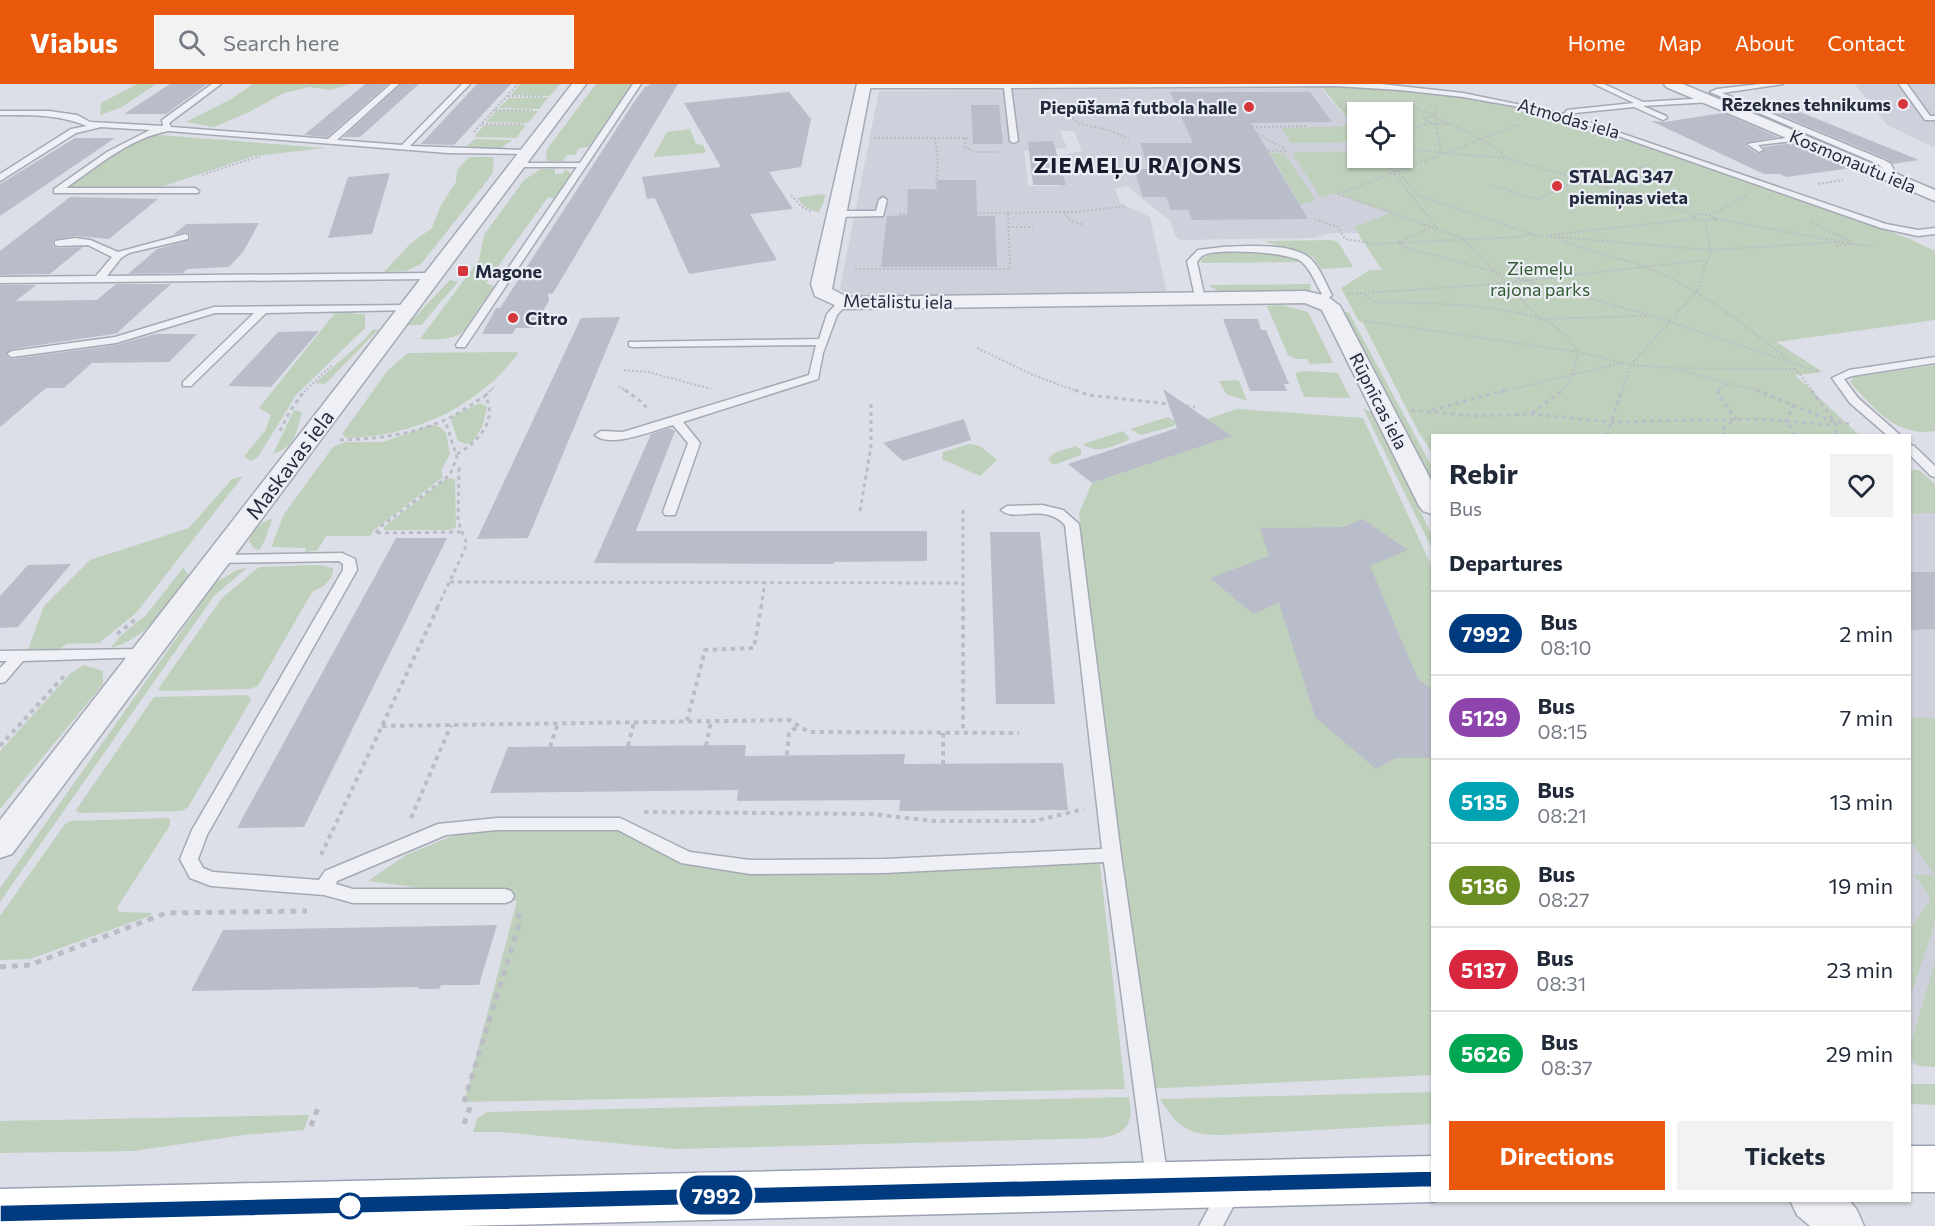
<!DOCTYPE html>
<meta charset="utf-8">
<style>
:root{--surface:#fff;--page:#f2f2f3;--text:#1f2937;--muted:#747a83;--line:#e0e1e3;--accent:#ea580c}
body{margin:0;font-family:Commissioner,sans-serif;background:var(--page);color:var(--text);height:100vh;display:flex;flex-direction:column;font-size:22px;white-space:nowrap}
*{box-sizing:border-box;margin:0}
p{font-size:20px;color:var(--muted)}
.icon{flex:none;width:33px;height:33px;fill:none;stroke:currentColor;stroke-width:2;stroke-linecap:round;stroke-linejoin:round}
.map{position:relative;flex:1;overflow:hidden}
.panel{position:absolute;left:1431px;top:350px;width:480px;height:768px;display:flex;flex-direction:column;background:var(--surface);border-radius:0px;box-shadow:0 2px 4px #0004}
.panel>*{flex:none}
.badge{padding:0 12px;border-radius:20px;font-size:21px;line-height:39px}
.controls{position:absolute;left:1347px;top:18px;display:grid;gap:12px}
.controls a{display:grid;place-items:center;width:66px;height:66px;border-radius:0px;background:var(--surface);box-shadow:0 2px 4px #0004;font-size:30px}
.map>.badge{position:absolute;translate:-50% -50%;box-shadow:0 0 0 3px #fff}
h2{padding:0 18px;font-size:22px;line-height:54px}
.round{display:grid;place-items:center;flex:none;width:63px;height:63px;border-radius:0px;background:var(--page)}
.summary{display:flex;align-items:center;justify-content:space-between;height:102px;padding:0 18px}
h1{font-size:28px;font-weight:700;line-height:45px}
.primary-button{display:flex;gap:12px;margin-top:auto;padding:12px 18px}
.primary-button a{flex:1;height:69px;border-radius:0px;background:var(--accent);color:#fff;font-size:24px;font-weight:700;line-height:69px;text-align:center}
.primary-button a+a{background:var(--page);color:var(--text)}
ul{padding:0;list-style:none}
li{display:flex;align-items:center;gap:18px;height:84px;padding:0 18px;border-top:2px solid var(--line)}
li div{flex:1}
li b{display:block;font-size:22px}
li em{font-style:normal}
li .badge{min-width:66px;font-weight:700;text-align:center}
header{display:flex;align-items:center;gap:36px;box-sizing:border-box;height:84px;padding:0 30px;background:var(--accent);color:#fff}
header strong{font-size:28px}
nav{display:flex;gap:33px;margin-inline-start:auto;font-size:21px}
.search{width:420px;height:54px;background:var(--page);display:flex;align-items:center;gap:15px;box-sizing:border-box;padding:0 21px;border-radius:0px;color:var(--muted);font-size:22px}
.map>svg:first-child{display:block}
</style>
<header>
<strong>Viabus</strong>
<div class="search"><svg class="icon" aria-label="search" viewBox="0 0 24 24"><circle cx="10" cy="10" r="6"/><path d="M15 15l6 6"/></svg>Search here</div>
<nav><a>Home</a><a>Map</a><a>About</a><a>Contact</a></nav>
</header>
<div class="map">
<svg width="1935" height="1142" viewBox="0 0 1935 1142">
<rect width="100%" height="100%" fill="#dcdfe7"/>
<path fill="#ced1dc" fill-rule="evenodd" d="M1855,0H1935V64L1887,41Z
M1321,4L1357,48V67L1295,68L1334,109L1391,129L1354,143L1358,149H1332L1312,154L1180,156L1175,151L1171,138L1127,102L1115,105L1120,119L1150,133L1167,209L862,212L842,207L840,204L879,7ZM1060,47H1074L1082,67L1062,71L1057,75L1060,102H1028L1024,67L1067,64Z
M1935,429V980L1910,981V430Z"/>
<path fill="#bfd1bc" d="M137,0H156L122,23L100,31L101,19Z
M253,0H350L331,6L309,3L284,9L247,29L214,43L186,38L233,14Z
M520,0H560L550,12L511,11Z
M596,0H632L589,63L579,64L575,71H567L563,77H546L547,65Z
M1322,3L1433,8L1521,23L1517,26L1618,56H1635L1910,155L1935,167V236L1776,258L1823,288L1795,291L1859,351H1432V369L1418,347L1363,239L1358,236L1341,204L1370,186H1382L1354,143L1390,129L1334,109L1321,114L1293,71L1295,68L1357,67L1358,74H1402V28H1358L1357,47Z
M549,13L539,25L499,24L509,14Z
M496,27L499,26L538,27L528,39L486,38Z
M484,41H526L516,54L474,53Z
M1352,42L1357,49V58L1291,59L1281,44Z
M690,45L696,60L703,61L706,68L704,69L653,73L667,48Z
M146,50L326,64L254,72L152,106L57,107L129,58Z
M475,55L512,56L501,64H464Z
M1234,68L1284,69L1316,116L1300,121L1271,70H1235Z
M469,73H494L493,88L487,97L421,180L406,187L384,188L411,159L432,144L441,121L456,98L457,86Z
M541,85H555V90H562L566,85L571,90L555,115L548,113L486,199L494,202V206C461,237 479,259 420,255L479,176L484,151L524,96Z
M822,110L826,111L819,129L805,123L797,114Z
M1332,156L1338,158L1353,183L1321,185L1313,173L1264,157Z
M1217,169C1240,169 1280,162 1299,178L1201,179V176L1206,172Z
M450,196L458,198L421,241H407Z
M1310,200L1311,206L1299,208C1280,209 1220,215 1209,201Z
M1283,221L1308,228L1333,279L1310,280L1307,275H1296L1288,271L1267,222Z
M1343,227L1349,229L1432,383V397Z
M354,228L353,230H365V244L296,311L258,373L251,377L244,372L265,347L271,331L259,324L335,229Z
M373,245L378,246L325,300L315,299L364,256Z
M517,268L518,270C477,323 413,353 346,354L342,350L388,286L408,269Z
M1935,281V347C1897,354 1873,323 1850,298L1854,293Z
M1304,287L1338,289L1350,314L1304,313L1295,289Z
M1237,296L1239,297L1247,317L1226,310L1219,297Z
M480,319L487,323L482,343L472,359L466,360L458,357L451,337L453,332Z
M1363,324L1371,328L1432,451V465Z
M1237,325L1363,334L1432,483V991L1144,1005L1079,429L1092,399L1231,352L1207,335Z
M294,326L302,328C296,350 296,362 273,370Z
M1168,333L1176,338L1174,342L1141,351L1130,345Z
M431,341C450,343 446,354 450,370L441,386L443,393L374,446L370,452H326L317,467L305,468L306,464L273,463L272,461L284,430L333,363L345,358H383Z
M1123,347L1130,355C1115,362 1096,371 1083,360Z
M969,360L980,362L997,376L980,392L942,375L943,368Z
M1076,362L1081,366V371L1056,380H1052L1048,375L1054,369Z
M1910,386H1919L1935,400V429L1910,430Z
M243,392L136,529L104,555L99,559L67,560L55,567L27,568L44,522L90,476L189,444L232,395Z
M452,394L455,396L456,443L449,446H384V443L444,396Z
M273,434C268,445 266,457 259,466L253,464L249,457C253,445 261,438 273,434Z
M320,481L333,484C334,496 322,504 312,508L258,602L249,605L162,607L158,605L222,514L259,483Z
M248,483L214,512L0,818V804L216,498L237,486Z
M183,484L189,491C166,521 149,554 111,564L119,553L147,530Z
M84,581L103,587V600L0,725V667L71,589Z
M246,611L251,614V616L188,723L182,727L79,729L76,726L154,613Z
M1910,634H1935V839L1910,914V846L1931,815L1914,791H1935L1910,757Z
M167,734L170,735V741L117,824L119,828L153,829L149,832L30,875L0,876V832L65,740L70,737Z
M620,740L687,774L750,783L1099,772L1125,1005L464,1018L517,817L368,797L406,771L474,743Z
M1935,878V983L1918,982L1910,972V962Z
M1910,1000H1935V1021L1910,1020Z
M1432,1008V1040L1220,1051C1187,1051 1177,1042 1160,1015Z
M1129,1013C1134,1040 1127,1050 1101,1054L675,1065L501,1048H473L477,1035L487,1028Z
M309,1031L304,1046L244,1051L133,1067L0,1069V1037Z"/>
<path fill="#b9bdca" d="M170,0H207L166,30H124Z
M365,0H388L327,53L304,51Z
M401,0H419L360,53H343Z
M477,0H511L454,61L421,60Z
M651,0H678L553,209L548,210L549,217L533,244H516L512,250H482L496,224H500L632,21L645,3Z
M789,8L811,35L801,83L769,88L793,125L750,130L777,176L689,190L655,114L647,115L642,93L721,83L684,19Z
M1170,8H1310L1332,38L1251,39L1308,135L1192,136L1188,126H1171L1166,113H1143L1134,85H1149L1140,59H1193Z
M971,21H999L1003,60H973Z
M1787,22L1800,28L1919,76L1893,80L1885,74L1766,25Z
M1723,29L1778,53L1745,59L1746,62L1758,70L1765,66L1763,63L1793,59L1852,84L1786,93L1780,90H1764L1651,37L1664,38Z
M75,54H115L0,132V100Z
M1053,57L1066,101H1033L1028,58Z
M390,89L372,150L328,154L348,93Z
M937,96H976L977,132H995L997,183H881L887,132L907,131L908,105H937Z
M70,113L158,115L109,155L75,152L53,156V162L57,164L83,163L50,190L0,191V167Z
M259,139L243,168L229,183L187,185L183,189L128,190L157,165L190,156V150L186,148L173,151L186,140Z
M116,200H171L117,249H120L12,265L5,271L12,275L116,261L155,250H197L169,278L92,279L64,304H46L0,343V201H36L16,217L97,216Z
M620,233L528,454L477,455L581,234Z
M1223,235H1258L1261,246H1266L1289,300H1284L1287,307H1250Z
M319,247L271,303L228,302L278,248Z
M1163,305L1232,352L1092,399L1068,380L1177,344Z
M964,335L971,356L903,377L883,359Z
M669,344L675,347L636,447H927V477L834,478V480L594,479L651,350Z
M1363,435L1408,466L1370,482L1418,595L1432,605V674H1396L1376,685L1315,633L1279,519L1253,530L1210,494L1269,472L1260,444L1343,443Z
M990,448H1040L1055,620H996Z
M396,454H447L304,743L237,744Z
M71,480L18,543L0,544V512L28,481Z
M1910,488H1935V545L1910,546Z
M746,661L745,672L905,670L904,680L1063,679L1068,726L899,727L900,716L737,717L738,706L490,709L508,663Z
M497,841L479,901H441L439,905H418V903L191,907L223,846Z"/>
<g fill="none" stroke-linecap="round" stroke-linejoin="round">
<g stroke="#a5a9b4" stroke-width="3">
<path id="lane" d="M212,0H221L169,39L171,43L328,55L391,0H399L337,56L402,61L462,0H470L410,62L525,66L529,68L525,70L448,69L168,47C128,55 98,82 66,104H195L199,107L198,109H54V105L107,68L150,46L101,43L76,49L0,97V90L71,45L87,42C58,30 31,31 0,31V27H49L77,31L90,38L163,42L162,36Z
M633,0H641L465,263H457L456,261L577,83H516L512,81L516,79H580Z
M863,0H1381L1463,9L1564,30L1567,26L1634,19L1594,0H1604L1643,18L1708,14L1711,18L1643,22L1666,32L1667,34L1663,36L1634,23L1565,30L1886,140L1918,146L1935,144V150L1918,152L1881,144L1584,40L1525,24L1463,13L1400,6L1335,2L1011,4L1018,57L1014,59L1010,57L1004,4H864L860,2Z
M1760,0H1783L1722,9L1884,76L1891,80L1895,89L1880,92V88L1886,87L1878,80L1710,8L1717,5Z
M1899,0H1907L1930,32H1935V36H1925Z
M1798,52L1802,54L1801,56L1758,61L1763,66L1759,68L1747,60Z
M883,113L887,116L883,132L835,133L831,130L835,127H876L879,116Z
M185,150L188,151V155L129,169L121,174L107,192L431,189L436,192L431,195L0,199V193L96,192L112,173L88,161L58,162L55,161V157L75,154L90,156L118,168Z
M1223,163C1245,162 1288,159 1307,172C1319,180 1325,199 1332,211L1324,218H1316L1315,216L1322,210C1316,200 1311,186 1302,178C1291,168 1216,164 1204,171C1201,172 1199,175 1197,178L1205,215L1196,217L1187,177L1198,166Z
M839,217L848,219L837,231L823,269L818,295L683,338L700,359L675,431H665L663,428L688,359L673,341C654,346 611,365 595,351L601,347L623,348L809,291L816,261L633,263L629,262V258L819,255L827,230Z
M407,221L412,224L411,226L266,229L191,302H183V298L254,229H215L116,259L12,273L7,270L12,267L115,253L214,223Z
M1935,273V279L1852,292L1844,295L1858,314L1900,351H1887L1850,319L1832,294L1849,286Z
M1910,361L1914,362L1935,382V393L1931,392L1910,371Z
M1042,421L1063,426L1079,440L1121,771L1168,1096L1165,1104L1157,1107L1149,1104L1146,1096L1104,778L884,789L750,790L681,779L618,746H497L446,751L337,797L336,800L353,805H505L511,807L514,812L511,817L505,819H353L324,811L211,802L190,794L180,775L192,746L343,486V480L339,477L217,479L210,475L217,471L342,469L355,475L357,486L207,751L198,775L203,784L213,788L319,796L325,787L438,740L497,734H620L690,768L750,776L884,775L1102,765L1065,441C1044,418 1015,439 1001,426L1007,422Z
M145,565L150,567L152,570L150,573L23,577L5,598L0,599V584L7,577H0V567Z
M1231,1095L1239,1098L1242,1106L1223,1142H1199L1223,1098Z"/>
</g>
<g stroke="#a5a9b4" stroke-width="3">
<path id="street" d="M572,0H586L12,770L0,774V736Z
M857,0H871L832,205L847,213L1305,207L1327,212L1340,222L1432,398V430L1423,427L1419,422L1322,226L1305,219L843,225L815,212L811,200Z
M1664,0H1683L1935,106V117L1666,3Z
M1790,1116H1849L1857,1126L1864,1142H1810L1797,1131Z"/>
</g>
<g stroke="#9aa1b3" stroke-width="3">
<path id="primary" d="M1910,1062H1935V1108H1910Z
M1432,1072V1116H1438L1432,1118L463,1142H0V1105Z"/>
</g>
<path stroke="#babdc5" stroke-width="2" stroke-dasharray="2 2" stroke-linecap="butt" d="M508,12H543
M1069,18L1073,34L1078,39L1112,47L1129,55
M1338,18L1358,40
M1417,24L1436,32L1435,24
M495,26H532
M482,40H523
M1436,40L1441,68
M1448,40H1433L1424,35L1432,32C1457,44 1486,54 1507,74L1694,130
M1247,44L1285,65
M1188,45L1306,42
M474,48L518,0
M1402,49L1429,39
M1687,53L1719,59
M874,54H968
M935,54L938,77L936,102H963L962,129
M965,54V63L976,68H998
M1402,64L1445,69L1520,40
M1716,67L1725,44
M1236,72H1227L1225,69L1238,66L1288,67
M1382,74L1437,144
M1386,74L1419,112L1534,151L1710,166L1842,158L1840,153L1811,138
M202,91L260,72
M1818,100L1843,96
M1491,101L1537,115L1578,96
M1600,101L1650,79
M1338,110L1462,154L1541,235L1647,232
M1338,110L1445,69L1506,74
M791,111L802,123L812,128
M1064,129L1071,137L1084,141
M899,130L1076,128L1126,122
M1697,130L1709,131L1716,135L1704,137L1693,133Z
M1709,131L1746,112
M1314,135L1338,143L1345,155L1374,160L1519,153L1531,150
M1716,135L1865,162L1877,160
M1008,143H1033
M1839,150L1853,160
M1550,151L1695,135
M1559,154C1586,169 1617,172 1646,183C1699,204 1744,240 1788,276
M1399,158L1431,143
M1400,159L1402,162L1653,232L1819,288
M1836,162L1853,160
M855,185H1010L1008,129
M1348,210L1484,201L1707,176L1711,170L1705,137
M1366,211L1372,218C1416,219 1512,219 1549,239C1562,245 1570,257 1578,268L1573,290L1562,308
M1365,237L1578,268L1631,281L1674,284L1795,285
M977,264L1033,291L1079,308
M1795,284L1813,308
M624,286L648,288L711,305
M1679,286L1762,308
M619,302L627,308
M304,308L332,281
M489,308L495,302
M1500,308L1623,279
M1622,308L1631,281L1697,207L1707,176
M1718,308L1719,304L1730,300"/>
<path stroke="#babdc5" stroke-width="3" stroke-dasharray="4 4" stroke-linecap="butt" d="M625,306L643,319L648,326
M1075,306L1088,311L1195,323
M1719,306L1718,310L1736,335L1722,345L1724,351
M1756,306L1835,338L1849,340
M1811,306L1835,338L1836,351
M1794,320L1786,337L1796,351
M1411,326L1475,332L1532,330L1610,338L1758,335L1835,341
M1432,326L1506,306
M1532,329L1563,306
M280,347L290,327L305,306
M1607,351L1622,306
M340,356C376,355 411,351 445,336C459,330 472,320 485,312
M457,370C477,359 499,336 485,312L491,306
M963,426V524
M860,427L871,362V320
M376,449L380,443L450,391L457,373L445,336
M377,449L462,448
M450,498L963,499
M437,524L465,465L466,458L458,437L459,384H455
M761,524L765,498"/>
<path stroke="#babdc5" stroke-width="4" stroke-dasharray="4.5 4.5" stroke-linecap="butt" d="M963,523V649
M117,550L135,536
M687,637L705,566L754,564L761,523
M382,642L789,636L809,648L1019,649
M943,649V680
M0,662L66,590
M628,662L634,638
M706,662L711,637
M550,663L558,639
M787,671L789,648L799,642
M644,728L872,730L933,737H1035L1084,725
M411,734L451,641
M321,771L438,523"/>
<path stroke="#babdc5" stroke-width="5" stroke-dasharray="6 6" stroke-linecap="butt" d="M0,883L30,881L166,829L307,827
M464,1018L520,837L518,829
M464,1040L472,1018
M311,1042L319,1021"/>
<use href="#lane" fill="#eff0f5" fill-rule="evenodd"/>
<use href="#street" fill="#eff0f5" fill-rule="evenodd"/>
<use href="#primary" fill="#fff" fill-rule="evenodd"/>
</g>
<path fill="#003b80" stroke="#fff" stroke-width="1.5" d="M1432,1087L1439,1089L1441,1095L1439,1101L1432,1103L0,1138V1121Z"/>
<g fill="#d5373c" stroke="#ebeef5" stroke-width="2">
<circle cx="1903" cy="20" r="6"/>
<circle cx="1249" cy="23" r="6"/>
<circle cx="1557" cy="102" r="6"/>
<rect x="457" y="181" width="12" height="12" rx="3"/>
<circle cx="513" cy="234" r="6"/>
</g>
<circle fill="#fff" stroke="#003b80" stroke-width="3" cx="350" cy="1122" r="12"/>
<g text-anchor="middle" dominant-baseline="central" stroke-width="4.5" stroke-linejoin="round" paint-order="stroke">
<g font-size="18" font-weight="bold" fill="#252b3e" stroke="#ebeef5" text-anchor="start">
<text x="1891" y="20" text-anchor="end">Rēzeknes tehnikums</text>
<text x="1237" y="23" text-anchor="end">Piepūšamā futbola halle</text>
<text x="1569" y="92">STALAG 347<tspan x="1569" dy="21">piemiņas vieta</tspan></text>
<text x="475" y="187">Magone</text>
<text x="525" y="234">Citro</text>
</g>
<g font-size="18" fill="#252b3e" stroke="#ebeef5">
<text transform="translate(1569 34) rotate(16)">Atmodas iela</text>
<text transform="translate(1853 77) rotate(23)">Kosmonautu iela</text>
<text transform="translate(898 217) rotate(1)">Metālistu iela</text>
<text transform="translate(1379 317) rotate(63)">Rūpnīcas iela</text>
</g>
<g font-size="18" fill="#345a31" stroke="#ebeef5">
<text x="1540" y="184">Ziemeļu<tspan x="1540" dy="21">rajona parks</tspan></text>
</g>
<g font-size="21" fill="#252b3e" stroke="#ebeef5">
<text transform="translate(289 380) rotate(-53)">Maskavas iela</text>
</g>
<g font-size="22" font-weight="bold" letter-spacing="1.5" fill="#171c2e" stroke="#ebeef5">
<text x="1138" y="80">ZIEMEĻU RAJONS</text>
</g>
</g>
</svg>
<div class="controls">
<a><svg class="icon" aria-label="locate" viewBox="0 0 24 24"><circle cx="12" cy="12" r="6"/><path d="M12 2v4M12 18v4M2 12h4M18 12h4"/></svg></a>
</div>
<b class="badge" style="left:716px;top:1111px;background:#003b80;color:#fff">7992</b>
<section class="panel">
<div class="summary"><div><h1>Rebir</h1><p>Bus</p></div><a class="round"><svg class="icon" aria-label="heart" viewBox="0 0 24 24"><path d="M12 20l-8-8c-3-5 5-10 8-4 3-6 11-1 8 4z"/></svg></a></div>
<h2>Departures</h2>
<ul>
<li><span class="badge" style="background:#003b80;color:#fff">7992</span><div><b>Bus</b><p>08:10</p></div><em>2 min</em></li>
<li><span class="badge" style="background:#8e44ad;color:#fff">5129</span><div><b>Bus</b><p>08:15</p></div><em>7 min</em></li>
<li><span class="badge" style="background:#00a3b4;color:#fff">5135</span><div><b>Bus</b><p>08:21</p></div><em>13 min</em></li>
<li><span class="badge" style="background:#6b8e23;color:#fff">5136</span><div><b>Bus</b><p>08:27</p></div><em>19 min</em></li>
<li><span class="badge" style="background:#d7263d;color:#fff">5137</span><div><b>Bus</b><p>08:31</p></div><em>23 min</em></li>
<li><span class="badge" style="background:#00a651;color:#fff">5626</span><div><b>Bus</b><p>08:37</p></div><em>29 min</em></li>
</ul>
<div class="primary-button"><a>Directions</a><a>Tickets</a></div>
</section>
</div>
